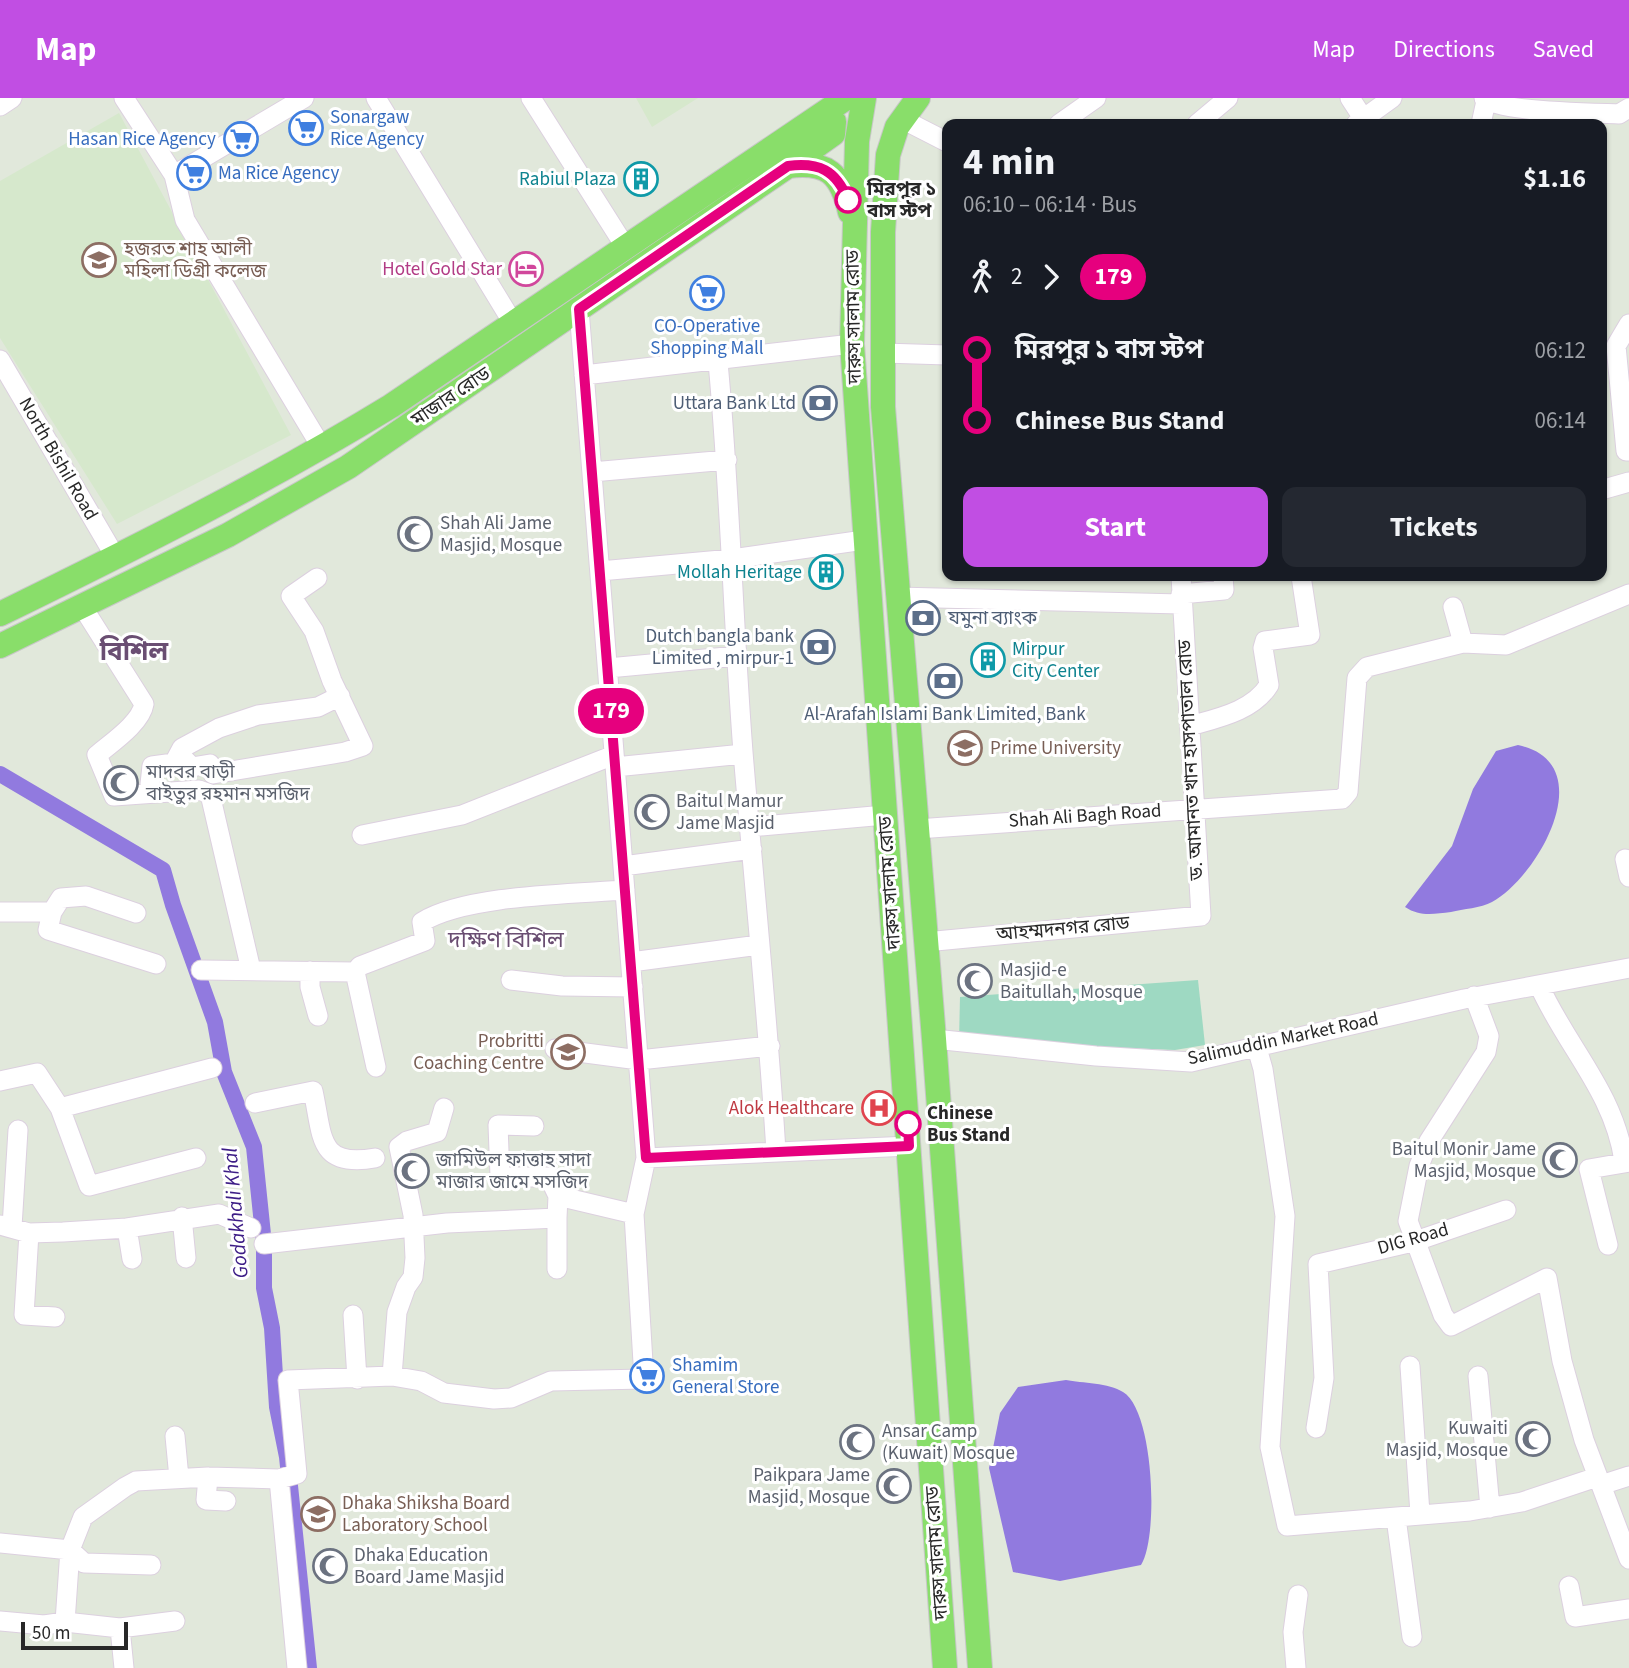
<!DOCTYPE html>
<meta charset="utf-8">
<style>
:root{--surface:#171b24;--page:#242831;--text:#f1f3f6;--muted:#9ea1a6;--accent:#c14ee3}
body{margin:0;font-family:"Source Sans 3","Noto Sans Bengali",sans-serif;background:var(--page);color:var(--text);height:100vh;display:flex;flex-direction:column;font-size:26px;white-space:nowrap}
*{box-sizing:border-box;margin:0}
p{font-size:23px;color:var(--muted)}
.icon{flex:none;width:38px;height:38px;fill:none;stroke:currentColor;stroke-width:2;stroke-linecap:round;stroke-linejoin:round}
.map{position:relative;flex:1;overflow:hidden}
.sheet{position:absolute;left:942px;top:21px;width:665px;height:462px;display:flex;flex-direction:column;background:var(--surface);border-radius:14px;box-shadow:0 2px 5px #0004}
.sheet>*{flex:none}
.badge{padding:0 14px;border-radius:23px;font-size:24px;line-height:46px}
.scale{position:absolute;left:21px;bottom:18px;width:107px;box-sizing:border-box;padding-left:7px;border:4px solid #282828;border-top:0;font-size:19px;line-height:24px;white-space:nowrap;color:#282828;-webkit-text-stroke:5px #fff;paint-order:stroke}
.map>.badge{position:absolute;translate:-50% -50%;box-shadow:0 0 0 4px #fff}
.legs{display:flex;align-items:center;gap:10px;height:77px;padding:0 21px;font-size:23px}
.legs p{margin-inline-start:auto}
.head{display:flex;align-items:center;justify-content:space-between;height:119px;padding:0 21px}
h1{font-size:38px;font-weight:700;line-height:52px}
.action{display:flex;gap:14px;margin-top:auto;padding:14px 21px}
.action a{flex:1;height:80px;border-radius:14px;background:var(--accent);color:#fff;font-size:28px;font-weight:700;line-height:80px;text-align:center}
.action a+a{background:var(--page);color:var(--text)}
ul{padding:0 21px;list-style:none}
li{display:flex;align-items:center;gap:24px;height:70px;font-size:26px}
li i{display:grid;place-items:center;width:10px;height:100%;margin:0 9px;background:currentColor}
li i::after{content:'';width:18px;height:18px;margin:-9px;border:5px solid;border-radius:50%;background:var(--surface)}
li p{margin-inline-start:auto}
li:first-child i{background:linear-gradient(#0000 50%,currentColor 0)}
li:last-child i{background:linear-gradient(currentColor 50%,#0000 0)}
header{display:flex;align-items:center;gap:42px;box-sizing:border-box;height:98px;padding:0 35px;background:var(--accent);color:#fff}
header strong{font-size:33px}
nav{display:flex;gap:38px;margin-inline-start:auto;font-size:24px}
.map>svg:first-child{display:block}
</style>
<header>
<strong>Map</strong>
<nav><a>Map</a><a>Directions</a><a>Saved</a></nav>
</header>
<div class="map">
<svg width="1629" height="1570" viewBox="0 0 1629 1570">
<rect width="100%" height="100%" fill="#e1e8db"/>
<path fill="#d6e8cc" d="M636,0H698L652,29Z
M119,15L291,337L117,426L0,240V83Z"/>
<path fill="#9ed9c2" d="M1198,882L1205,947L1175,952L959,943L960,899Z"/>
<path fill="#917adf" d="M1518,647C1602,665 1539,778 1492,804C1481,810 1463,811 1451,814C1434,816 1420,819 1405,809L1452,748L1473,691L1496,653Z
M1066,1282C1082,1285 1109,1285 1123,1294C1154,1312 1159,1439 1141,1467L1060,1483L1013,1474L989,1370L1000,1315L1018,1289Z"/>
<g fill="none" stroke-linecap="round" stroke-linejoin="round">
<path stroke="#917adf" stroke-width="16" d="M0,676L163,772L173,807L215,924L224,974L254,1049L264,1146V1190L272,1230L277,1309L287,1359L309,1570"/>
<g stroke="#dcd0df" stroke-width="21">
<path id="minor" d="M124,0L174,77L185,122L322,350
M376,0L513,225
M531,0L626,150
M1350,0L1363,20
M1484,0C1498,14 1594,15 1619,16L1629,10
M0,8L12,0
M902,21L947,44
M1059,26L1096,0
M1197,26L1228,0
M1356,26L1392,0
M1481,26L1486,3
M174,77L304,0
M1629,226L1616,248L1626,353H1629
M883,255L947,257
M0,262L116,460
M718,264C730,394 733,524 743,654C754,788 768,921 776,1054
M584,277L852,246
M592,374L727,362
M1601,392L1629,384
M600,473L732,461L864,442
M1181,496L1224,492L1223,478
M897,499L1181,506
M82,508L144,606C141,625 111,645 97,657L114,698L199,692L210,696L251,872
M1453,509L1463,545
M608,570L737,558
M1190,628C1218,620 1253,613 1269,587L1263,550L1265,543L1310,537L1301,478
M178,662H185L192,669L210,666L213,676L345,654L363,648L332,583L314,533L291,498L317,480
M615,669L743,656
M150,686L152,668L174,665L182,650L219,630L258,617L318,609L340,598
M750,729L885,717
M917,731L1342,701L1348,694L1357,580L1367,569L1463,545L1506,547L1629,496
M362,737L462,717L614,657
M1625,761L1629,779
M623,768L752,751
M0,814H52L61,800L86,798L136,815
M52,814L48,832L156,866
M925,844L1201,818L1181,478
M631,864L759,847
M201,872L355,874L360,868L425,843L422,824C465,797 572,796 625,792
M310,873V889L318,918
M355,874L376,969
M511,882L562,888L633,889
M1539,887C1566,948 1614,994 1624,1063
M1474,898L1489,938L1486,954L1429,1043L1419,1068L1408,1123L1443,1217L1451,1228L1547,1180L1562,1263L1584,1342L1629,1461
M934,941L1096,958L1191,964L1464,901L1629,870
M1257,950L1263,971L1285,1118L1270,1349L1287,1428L1470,1413L1522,1404L1597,1379
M555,951L639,962L770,948
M0,983L37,975L60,1010L89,1088L196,1060
M255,1005L313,993C323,1038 317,1070 375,1060
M60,1010L212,970
M534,1028L498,1027L500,1079H549L558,1098
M646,1060L909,1048
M182,1119L186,1160
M557,1120V1171
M0,1127L29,1135L63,1134L127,1130L219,1116L251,1130
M12,1129L18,1032
M127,1130L132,1161
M29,1135L24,1217L55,1219
M264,1146L447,1125L557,1120L558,1098L634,1116
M1608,1147L1589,1071L1629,1064
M353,1217L357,1281
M1410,1268L1420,1416
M392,1278L397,1214L406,1189L413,1179L415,1160L413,1117L399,1049L407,1043L437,1034L444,1010
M1478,1278L1490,1410
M1316,1330L1324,1280L1318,1166L1413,1144L1506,1112
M175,1338L179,1380
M208,1379L206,1402L226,1403
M279,1381L297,1570
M1601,1387L1629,1378
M1396,1420L1412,1539
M0,1445L70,1452L84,1465L151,1467
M1569,1488L1575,1519L1629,1511
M0,1523L44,1527L65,1524L120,1530L175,1523
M65,1524L70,1452L83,1419L125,1389L136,1383L208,1379L279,1381L297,1376L288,1282L392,1278L421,1283L444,1295L494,1301L511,1300L551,1283L644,1281L634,1116L646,1060L579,211
M120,1530L124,1570
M1296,1570L1293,1534L1298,1497"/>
</g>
<g stroke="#c7c7c7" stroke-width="26">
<path id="major" d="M864,0L857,43L852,246L945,1570
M918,0L897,29L888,57L883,134V309L934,941L980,1570
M788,68L833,36L834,24L822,18
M0,516C133,451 265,385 391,308L846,0
M0,548L228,437L348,369L788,68C827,63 841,75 850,114"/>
</g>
<use href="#minor" stroke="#fff" stroke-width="19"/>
<use href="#major" stroke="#89de6a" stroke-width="24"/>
</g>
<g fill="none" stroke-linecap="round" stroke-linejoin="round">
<g stroke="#fff" stroke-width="16">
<path id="line-1" d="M848,102C836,72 819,64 788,68L579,211L646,1060L909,1048L908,1026"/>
</g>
<use href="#line-1" stroke="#e6007e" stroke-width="10"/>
</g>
<defs>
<g id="supermarket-ring" transform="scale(1.75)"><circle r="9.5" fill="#fff" stroke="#3f7fe0" stroke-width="1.5"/><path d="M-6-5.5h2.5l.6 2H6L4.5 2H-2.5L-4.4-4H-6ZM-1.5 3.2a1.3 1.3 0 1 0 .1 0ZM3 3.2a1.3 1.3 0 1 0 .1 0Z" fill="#3f7fe0"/></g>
<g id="building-ring" transform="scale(1.75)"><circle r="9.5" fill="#fff" stroke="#0f9aa8" stroke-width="1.5"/><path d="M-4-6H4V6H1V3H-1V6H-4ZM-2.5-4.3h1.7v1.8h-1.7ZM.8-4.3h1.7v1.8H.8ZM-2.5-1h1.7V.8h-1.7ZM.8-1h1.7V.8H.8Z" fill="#0f9aa8"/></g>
<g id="university-ring" transform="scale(1.75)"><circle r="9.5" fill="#fff" stroke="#8d6e63" stroke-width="1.5"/><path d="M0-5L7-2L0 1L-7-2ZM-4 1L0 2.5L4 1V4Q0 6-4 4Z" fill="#8d6e63"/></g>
<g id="hotel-ring" transform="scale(1.75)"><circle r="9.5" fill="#fff" stroke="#d1479c" stroke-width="1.5"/><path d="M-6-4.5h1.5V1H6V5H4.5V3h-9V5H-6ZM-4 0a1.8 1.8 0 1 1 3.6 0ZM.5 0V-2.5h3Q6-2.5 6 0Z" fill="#d1479c"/></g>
<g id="bank-ring" transform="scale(1.75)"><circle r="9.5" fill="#fff" stroke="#5c6f8a" stroke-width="1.5"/><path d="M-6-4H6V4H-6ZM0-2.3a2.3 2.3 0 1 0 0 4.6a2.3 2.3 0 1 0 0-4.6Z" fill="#5c6f8a"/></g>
<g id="mosque-ring" transform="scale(1.75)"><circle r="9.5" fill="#fff" stroke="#6b7280" stroke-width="1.5"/><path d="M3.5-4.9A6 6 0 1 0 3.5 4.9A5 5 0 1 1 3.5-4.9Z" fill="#6b7280"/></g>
<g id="school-ring" transform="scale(1.75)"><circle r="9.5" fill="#fff" stroke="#8d6e63" stroke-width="1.5"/><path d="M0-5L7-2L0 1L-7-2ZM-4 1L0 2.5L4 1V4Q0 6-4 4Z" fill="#8d6e63"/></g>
<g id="hospital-ring" transform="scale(1.75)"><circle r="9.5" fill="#fff" stroke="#e0444e" stroke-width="1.5"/><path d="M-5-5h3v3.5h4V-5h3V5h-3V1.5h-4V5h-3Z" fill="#e0444e"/></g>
</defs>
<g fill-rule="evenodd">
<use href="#supermarket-ring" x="306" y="30"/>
<use href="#supermarket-ring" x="241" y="41"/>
<use href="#supermarket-ring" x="194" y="75"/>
<use href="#building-ring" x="641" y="81"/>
<use href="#university-ring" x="99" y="162"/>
<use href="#hotel-ring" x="526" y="171"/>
<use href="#supermarket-ring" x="707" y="195"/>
<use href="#bank-ring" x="820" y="305"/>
<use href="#mosque-ring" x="415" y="436"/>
<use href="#building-ring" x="826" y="474"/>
<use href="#bank-ring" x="923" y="520"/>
<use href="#bank-ring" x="818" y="549"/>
<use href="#building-ring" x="988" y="562"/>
<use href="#bank-ring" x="945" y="583"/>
<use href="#university-ring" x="965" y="650"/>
<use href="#mosque-ring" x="121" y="685"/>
<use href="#mosque-ring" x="652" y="714"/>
<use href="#mosque-ring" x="975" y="883"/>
<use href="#school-ring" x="568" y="954"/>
<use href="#hospital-ring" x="879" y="1010"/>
<use href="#mosque-ring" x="1560" y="1062"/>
<use href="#mosque-ring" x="412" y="1073"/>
<use href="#supermarket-ring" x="647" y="1278"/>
<use href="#mosque-ring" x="1533" y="1341"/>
<use href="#mosque-ring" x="857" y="1344"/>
<use href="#mosque-ring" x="894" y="1388"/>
<use href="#school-ring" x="318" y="1416"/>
<use href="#mosque-ring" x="330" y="1468"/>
</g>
<g fill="#fff" stroke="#e6007e" stroke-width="3.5">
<circle cx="848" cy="102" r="12"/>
<circle cx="908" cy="1026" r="12"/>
</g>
<g text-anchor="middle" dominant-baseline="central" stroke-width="6" stroke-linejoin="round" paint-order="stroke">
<g font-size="19" fill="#366cbe" stroke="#fff" text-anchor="start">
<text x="330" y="19">Sonargaw<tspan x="330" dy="22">Rice Agency</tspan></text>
<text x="216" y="41" text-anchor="end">Hasan Rice Agency</text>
<text x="218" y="75">Ma Rice Agency</text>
<text x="707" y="228" text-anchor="middle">CO-Operative<tspan x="707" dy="22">Shopping Mall</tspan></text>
<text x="672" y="1267">Shamim<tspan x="672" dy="22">General Store</tspan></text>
</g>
<g font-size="19" fill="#0d838f" stroke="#fff" text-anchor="end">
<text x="616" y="81">Rabiul Plaza</text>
<text x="802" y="474">Mollah Heritage</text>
<text x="1012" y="551" text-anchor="start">Mirpur<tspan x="1012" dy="22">City Center</tspan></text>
</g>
<g font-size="19" font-weight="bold" fill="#282828" stroke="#fff" text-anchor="start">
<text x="867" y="91">মিরপুর ১<tspan x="867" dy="22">বাস স্টপ</tspan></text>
<text x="927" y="1015">Chinese<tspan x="927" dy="22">Bus Stand</tspan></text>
</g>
<g font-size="19" fill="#785e54" stroke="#fff" text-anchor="start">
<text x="124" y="151">হজরত শাহ আলী<tspan x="124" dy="22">মহিলা ডিগ্রী কলেজ</tspan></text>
<text x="990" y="650">Prime University</text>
<text x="544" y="943" text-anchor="end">Probritti<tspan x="544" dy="22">Coaching Centre</tspan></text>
<text x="342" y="1405">Dhaka Shiksha Board<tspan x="342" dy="22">Laboratory School</tspan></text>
</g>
<g font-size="19" fill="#b23c85" stroke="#fff" text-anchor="end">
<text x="502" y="171">Hotel Gold Star</text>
</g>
<g font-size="19" fill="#282828" stroke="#fff">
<text transform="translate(854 219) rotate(-91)">দারুস সালাম রোড</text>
<text transform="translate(451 299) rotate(-34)">মাজার রোড</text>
<text transform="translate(58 361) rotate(60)">North Bishil Road</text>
<text transform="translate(1191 662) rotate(-93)">ড. আমানত খান হাসপাতাল রোড</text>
<text transform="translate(1085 718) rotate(-4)">Shah Ali Bagh Road</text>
<text transform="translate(890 785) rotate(-94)">দারুস সালাম রোড</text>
<text transform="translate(1063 831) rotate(-5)">আহম্মদনগর রোড</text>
<text transform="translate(1283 941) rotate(-12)">Salimuddin Market Road</text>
<text transform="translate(1413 1141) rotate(-16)">DIG Road</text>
<text transform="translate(937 1455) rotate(-94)">দারুস সালাম রোড</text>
</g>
<g font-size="19" fill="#4e5e75" stroke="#fff" text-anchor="end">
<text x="796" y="305">Uttara Bank Ltd</text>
<text x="948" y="520" text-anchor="start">যমুনা ব্যাংক</text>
<text x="794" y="538">Dutch bangla bank<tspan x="794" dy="22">Limited , mirpur-1</tspan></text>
<text x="945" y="616" text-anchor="middle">Al-Arafah Islami Bank Limited, Bank</text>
</g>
<g font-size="19" fill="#5b616d" stroke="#fff" text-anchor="start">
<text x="440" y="425">Shah Ali Jame<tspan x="440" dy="22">Masjid, Mosque</tspan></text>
<text x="146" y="674">মাদবর বাড়ী<tspan x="146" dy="22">বাইতুর রহমান মসজিদ</tspan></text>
<text x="676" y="703">Baitul Mamur<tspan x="676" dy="22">Jame Masjid</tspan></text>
<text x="1000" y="872">Masjid-e<tspan x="1000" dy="22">Baitullah, Mosque</tspan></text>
<text x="1536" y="1051" text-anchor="end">Baitul Monir Jame<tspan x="1536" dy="22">Masjid, Mosque</tspan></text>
<text x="436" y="1062">জামিউল ফাত্তাহ সাদা<tspan x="436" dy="22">মাজার জামে মসজিদ</tspan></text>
<text x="1508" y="1330" text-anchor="end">Kuwaiti<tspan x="1508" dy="22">Masjid, Mosque</tspan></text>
<text x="882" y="1333">Ansar Camp<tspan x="882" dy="22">(Kuwait) Mosque</tspan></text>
<text x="870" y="1377" text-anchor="end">Paikpara Jame<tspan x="870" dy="22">Masjid, Mosque</tspan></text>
<text x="354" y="1457">Dhaka Education<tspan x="354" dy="22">Board Jame Masjid</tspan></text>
</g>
<g font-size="19" fill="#be3a42" stroke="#fff" text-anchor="end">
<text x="854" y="1010">Alok Healthcare</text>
</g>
<g font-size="21" font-style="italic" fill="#3d1d86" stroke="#fff">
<text transform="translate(235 1115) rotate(-95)">Godakhali Khal</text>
</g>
<g font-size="23" fill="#6a4e72" stroke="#fff">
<text x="506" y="841">দক্ষিণ বিশিল</text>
</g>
<g font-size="26" font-weight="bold" fill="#6a4e72" stroke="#fff">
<text x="134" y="553">বিশিল</text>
</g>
</g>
</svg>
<div class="scale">50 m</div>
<b class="badge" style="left:611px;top:613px;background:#e6007e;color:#fff">179</b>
<section class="sheet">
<div class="head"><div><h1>4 min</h1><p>06:10 – 06:14 · Bus</p></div><b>$1.16</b></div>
<div class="legs"><svg class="icon" aria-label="walk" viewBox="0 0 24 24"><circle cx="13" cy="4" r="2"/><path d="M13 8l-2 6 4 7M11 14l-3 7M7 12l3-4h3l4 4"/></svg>2<svg class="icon" aria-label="forward" viewBox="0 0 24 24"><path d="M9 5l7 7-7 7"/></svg><b class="badge" style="background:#e6007e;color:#fff">179</b></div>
<ul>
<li><i style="color:#e6007e"></i><b>মিরপুর ১ বাস স্টপ</b><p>06:12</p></li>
<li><i style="color:#e6007e"></i><b>Chinese Bus Stand</b><p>06:14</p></li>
</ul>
<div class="action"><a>Start</a><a>Tickets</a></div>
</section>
</div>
